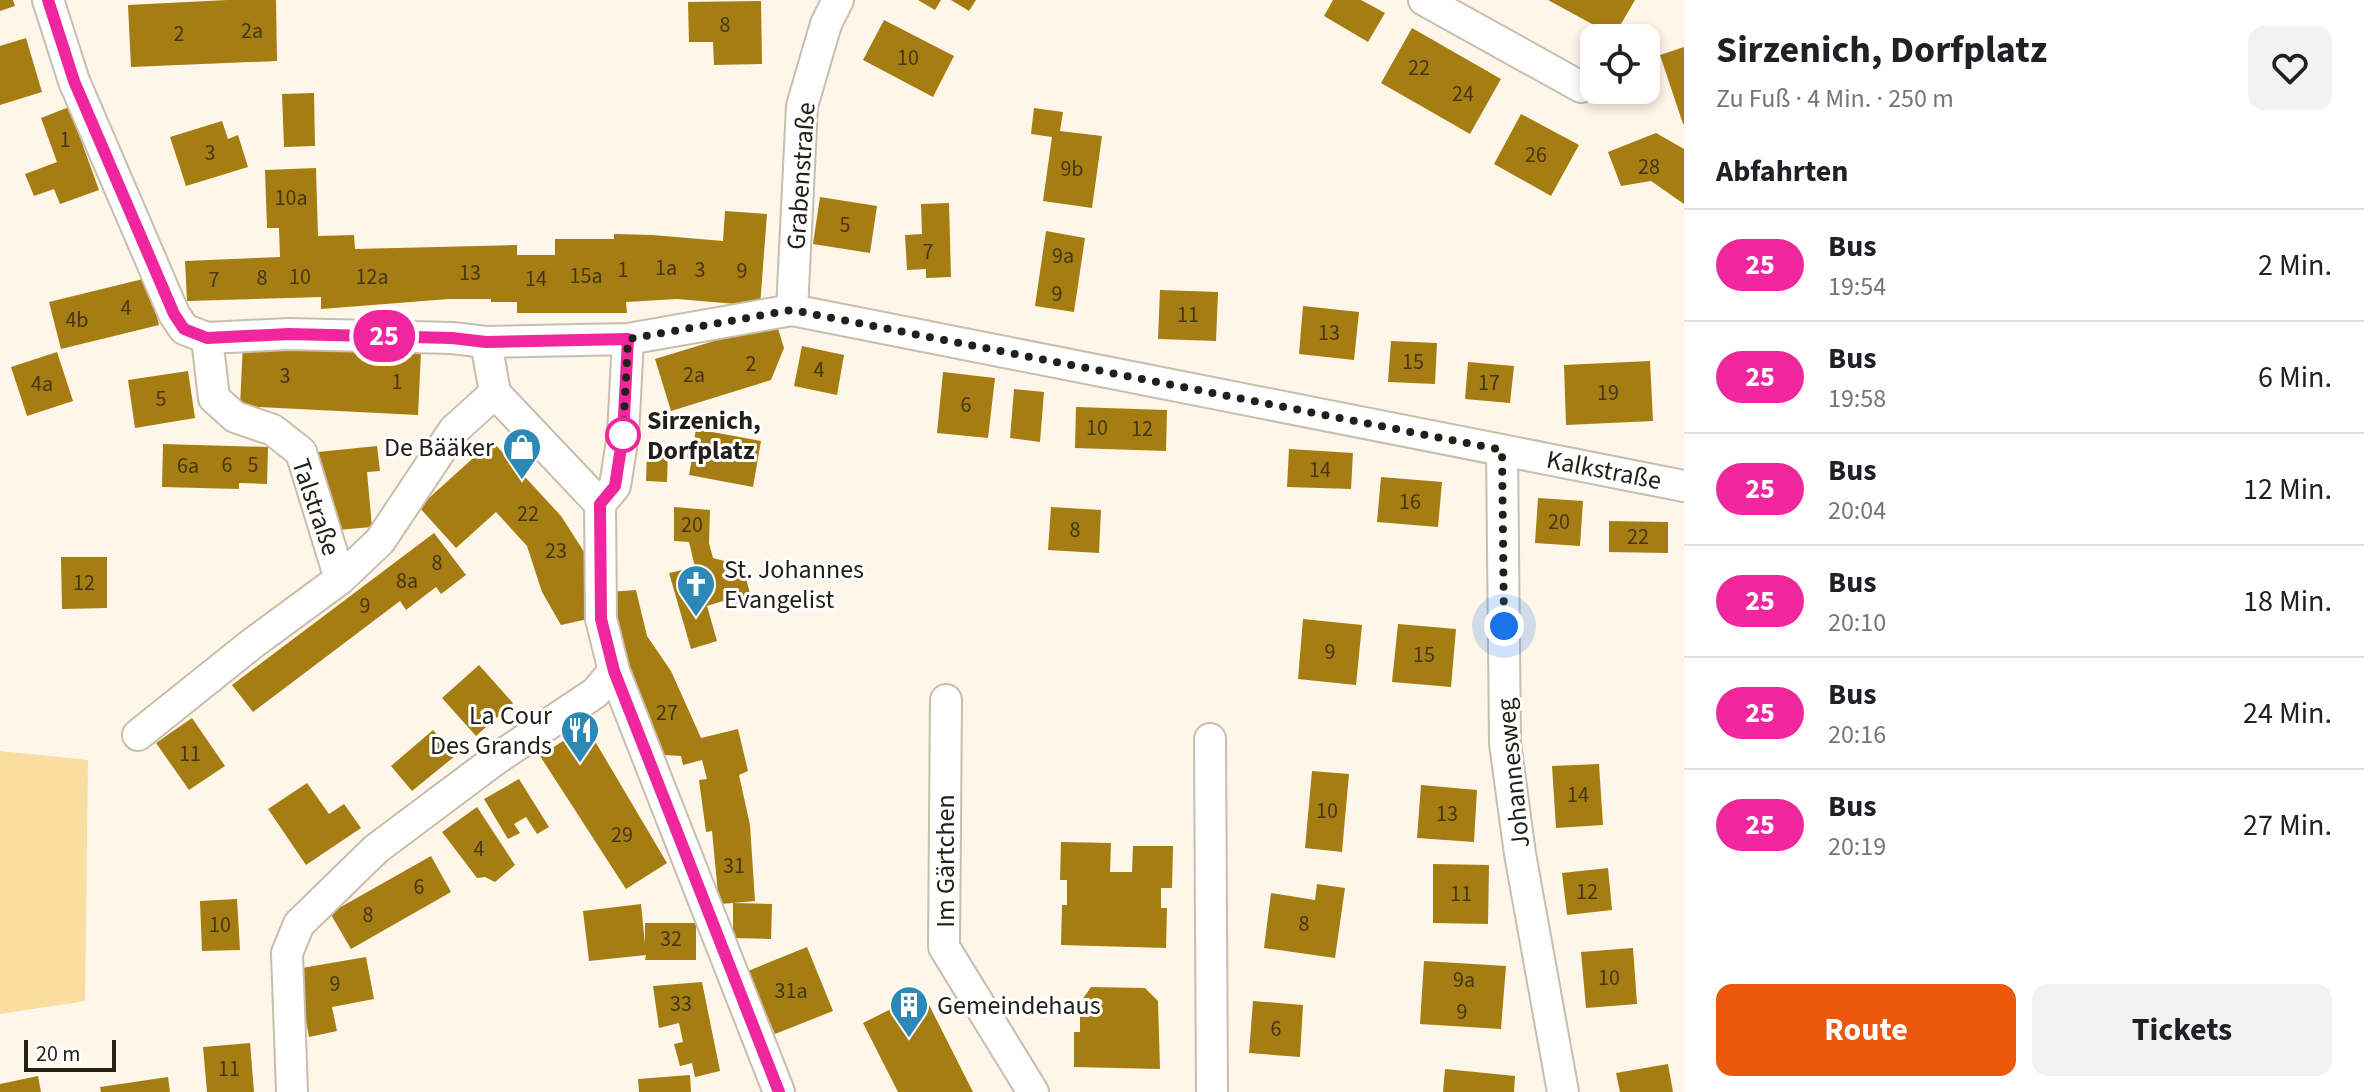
<!DOCTYPE html>
<html lang="de">
<meta charset="utf-8">
<style>
:root{--surface:#fff;--page:#f2f2f2;--text:#202124;--muted:#757577;--line:#e0e0e0;--accent:#ea580c}
body{margin:0;font-family:"Source Sans 3",sans-serif;background:var(--page);color:var(--text);height:100vh;display:flex;flex-direction:column;font-size:30px;white-space:nowrap}
*{box-sizing:border-box;margin:0}
p{font-size:26px;color:var(--muted)}
.icon{flex:none;width:44px;height:44px;fill:none;stroke:currentColor;stroke-width:2;stroke-linecap:round;stroke-linejoin:round}
.map{position:relative;flex:1;overflow:hidden}
.side{display:flex;flex-direction:column;background:var(--surface);width:680px}
.side>*{flex:none}
.badge{padding:0 16px;border-radius:26px;font-size:28px;line-height:52px}
.fabs{position:absolute;left:1580px;top:24px;display:grid;gap:16px}
.fabs a{display:grid;place-items:center;width:80px;height:80px;border-radius:16px;background:var(--surface);box-shadow:0 4px 12px #0003;font-size:40px}
.scale{position:absolute;left:24px;bottom:20px;width:92px;box-sizing:border-box;padding-left:8px;border:4px solid #232019;border-top:0;font-size:22px;line-height:28px;white-space:nowrap;color:#232019;-webkit-text-stroke:6px #fff;paint-order:stroke}
.you{position:absolute;width:40px;height:40px;margin:-20px;border:6px solid #fff;border-radius:50%;background:#1a73e8;box-shadow:0 0 0 12px #1a73e833}
.map>.badge{position:absolute;translate:-50% -50%;box-shadow:0 0 0 4px #fff}
h2{padding:0 32px;font-size:30px;line-height:72px}
.round{display:grid;place-items:center;flex:none;width:84px;height:84px;border-radius:16px;background:var(--page)}
.overview{display:flex;align-items:center;justify-content:space-between;height:136px;padding:0 32px}
h1{font-size:38px;font-weight:700;line-height:60px}
.primary-button{display:flex;gap:16px;margin-top:auto;padding:16px 32px}
.primary-button a{flex:1;height:92px;border-radius:16px;background:var(--accent);color:#fff;font-size:32px;font-weight:700;line-height:92px;text-align:center}
.primary-button a+a{background:var(--page);color:var(--text)}
ul{padding:0;list-style:none}
li{display:flex;align-items:center;gap:24px;height:112px;padding:0 32px;border-top:2px solid var(--line)}
li div{flex:1}
li b{display:block;font-size:30px}
li em{font-style:normal}
li .badge{min-width:88px;font-weight:700;text-align:center}
main{display:flex;flex:1;min-height:0}
.map>svg:first-child{display:block}
</style>
<main>
<div class="map">
<svg width="1684" height="1092" viewBox="0 0 1684 1092">
<rect width="100%" height="100%" fill="#fef6e8"/>
<path fill="#fadda1" d="M0,751L88,760L85,1001L0,1014Z"/>
<path fill="#a67d12" d="M0,0H13L15,6L0,11Z
M227,0H276L277,61L131,67L128,5Z
M918,0H941L935,10Z
M951,0H976L969,11Z
M1333,0H1361L1385,13L1368,42L1324,16Z
M1548,0H1635L1614,36Z
M761,1L762,64L714,65L713,42H689L688,2Z
M884,20L954,56L933,97L863,60Z
M1412,28L1501,79L1470,134L1381,83Z
M26,38L42,92L0,105V46Z
M1684,47V124H1683L1660,55Z
M314,93L315,146L284,147L282,94Z
M69,107L99,190L60,204L54,189L34,196L25,174L57,162L41,118Z
M1034,108L1063,112L1060,131L1102,136L1092,208L1043,201L1052,137L1031,134Z
M1521,114L1579,145L1551,196L1494,164Z
M222,121L228,139L238,135L248,167L186,186L170,137Z
M1656,133L1684,149V204L1651,181L1621,186L1608,152Z
M316,168L318,236L354,235L355,249L517,245V255H555V239H614V234L652,235L723,241L725,211L767,214L760,306L677,299L626,302L627,313H517V302H491V299H449L321,309V297L187,301L185,261L280,257L279,228H267L265,170Z
M820,197L877,206L870,253L813,244Z
M949,203L951,277L926,278V269L907,270L905,235L922,234L921,204Z
M1046,231L1085,238L1074,312L1035,306Z
M147,278L159,325L61,349L49,302Z
M1160,290L1218,292L1216,341L1158,339Z
M1303,306L1359,312L1354,360L1299,354Z
M776,322L784,348L771,380L671,411L655,359Z
M1391,341L1437,343L1435,384L1388,382Z
M243,343L421,352L418,415L240,406Z
M802,346L844,355L837,395L794,386Z
M57,352L73,401L27,416L11,367Z
M1650,361L1653,421L1566,425L1564,365Z
M1468,362L1514,366L1510,403L1465,399Z
M188,371L195,418L135,428L128,380Z
M943,372L995,378L988,438L937,433Z
M1014,389L1044,392L1040,442L1010,438Z
M1076,407L1167,410L1166,451L1075,448Z
M696,429L761,441L753,487L689,475L692,458L687,457L689,446L693,447Z
M492,441L561,516L586,555L588,619L561,625L542,592L527,546L496,512L456,548L419,507Z
M163,444L268,447L267,484L239,483V489L162,487Z
M377,446L380,471L367,472L372,527L326,531L318,452Z
M1289,449L1353,453L1351,489L1287,487Z
M647,451L668,452L667,482L646,481Z
M1381,477L1442,482L1438,527L1377,522Z
M1538,498L1583,501L1580,546L1535,543Z
M674,507L710,510L709,543L713,558L743,566L752,602L725,609L723,601L707,606L717,641L691,649L669,573L695,567L689,542L674,541Z
M1051,507L1101,510L1099,553L1048,550Z
M1609,521L1668,522V553L1609,552Z
M434,533L466,575L441,594L436,587L406,610L400,601L253,712L232,685Z
M61,557H107V608L62,609Z
M636,590L647,636L671,671L701,738L738,729L748,771L739,775L750,825L755,901L733,903L772,904L771,939L733,938V903L719,904L712,831L706,832L699,780L707,779L702,760L683,765L681,756L664,755L634,688L608,592Z
M1303,619L1362,625L1356,685L1298,679Z
M1398,624L1456,629L1451,687L1392,682Z
M479,665L513,703L476,736L442,698Z
M192,718L225,766L189,790L156,743Z
M586,726L667,863L626,889L540,756Z
M433,730L455,756L412,791L391,766Z
M1599,764L1603,825L1556,828L1552,766Z
M1312,771L1349,774L1342,852L1305,848Z
M519,779L549,827L537,834L526,817L514,824L520,833L508,839L484,799Z
M307,783L329,814L344,804L361,828L306,865L268,809Z
M1421,785L1477,790L1474,842L1417,838Z
M477,807L515,865L495,882L485,877L477,878L442,832Z
M1061,842L1111,843L1110,872H1132L1133,846H1173L1172,888H1161V908H1167L1166,948L1061,945L1062,905H1067V880H1060Z
M431,856L451,892L351,949L330,913Z
M1433,864L1489,865L1488,924L1433,923Z
M1608,868L1612,910L1567,915L1562,873Z
M1317,884L1345,888L1335,958L1264,948L1271,893L1315,900Z
M237,899L240,950L202,951L200,901Z
M641,904L645,944V923H696V960H645L646,955L589,961L583,911Z
M807,947L833,1011L775,1034L748,971Z
M1633,948L1637,1004L1586,1008L1581,952Z
M366,957L374,999L332,1007L337,1031L309,1037L296,969Z
M1424,961L1506,966L1501,1029L1420,1024Z
M702,982L720,1071L695,1077L692,1063L680,1066L674,1044L683,1042L679,1023L659,1028L653,986Z
M1091,987L1145,988L1158,1001L1160,1069L1074,1067V1032H1080V1003Z
M923,993L973,1092H898L863,1023Z
M1253,1001L1303,1005L1300,1057L1249,1053Z
M250,1043L254,1092H207L203,1047Z
M1668,1064L1673,1092H1620L1616,1073Z
M1445,1069L1515,1076L1514,1092H1443Z
M690,1075L691,1092H639L638,1079Z
M38,1076L41,1092H0V1084Z
M168,1077L170,1092H101L100,1087Z"/>
<g fill="none" stroke-linecap="round" stroke-linejoin="round">
<g stroke="#c7bead" stroke-width="34">
<path id="minor" d="M48,0L74,81L174,314L184,329L207,338L289,334L452,338L486,342L628,339L792,310L1684,486
M1424,0L1581,87
M792,310L802,106L826,24L838,0
M207,338L214,398L235,417L273,430L301,452L340,579
M486,342L495,393L600,504L601,619L614,671L779,1092
M1502,450L1505,743L1520,854L1563,1092
M600,504L615,486L623,435L628,339
M946,700L944,947L1033,1092
M138,735L253,643L340,579L380,541L454,430L495,393
M1210,739L1212,1092
M292,1092L287,953L299,924L376,849L499,757L595,693L614,671"/>
</g>
<use href="#minor" stroke="#fff" stroke-width="30"/>
</g>
<g fill="none" stroke-linecap="round" stroke-linejoin="round">
<g stroke="#fff" stroke-width="18">
<path id="line" d="M48,0L74,81L174,314L184,329L207,338L289,334L452,338L486,342L628,339L623,435L615,486L600,504L601,619L614,671L779,1092"/>
</g>
<use href="#line" stroke="#ef269d" stroke-width="12"/>
<path stroke="#232019" stroke-width="8" stroke-dasharray="0 14.4" d="M623,435L628,339L792,310L1502,450L1504,626"/>
</g>
<defs>
<g id="shop-pin" transform="scale(2)"><path d="M0 17L-7.5 6A9.5 9.5 0 1 1 7.5 6Z" fill="#2c88b5" stroke="#fff"/><path d="M-5-2.5h2.3a2.7 3.5 0 0 1 5.4 0H5L5.5 6h-11ZM-1.5-2.5h3a1.5 2.3 0 0 0-3 0Z" fill="#fff"/></g>
<g id="church-pin" transform="scale(2)"><path d="M0 17L-7.5 6A9.5 9.5 0 1 1 7.5 6Z" fill="#2c88b5" stroke="#fff"/><path d="M-1.2-6h2.4v3.5h3.3v2.4h-3.3V6h-2.4V-.1h-3.3v-2.4h3.3Z" fill="#fff"/></g>
<g id="restaurant-pin" transform="scale(2)"><path d="M0 17L-7.5 6A9.5 9.5 0 1 1 7.5 6Z" fill="#2c88b5" stroke="#fff"/><path d="M-5-6h1v4h1v-4h1v4h1v-4h1v5L-1.5 .5V6h-2V.5L-5-1ZM5-6V6H3V1.5H1.5Q1.5-4 5-6Z" fill="#fff"/></g>
<g id="building-pin" transform="scale(2)"><path d="M0 17L-7.5 6A9.5 9.5 0 1 1 7.5 6Z" fill="#2c88b5" stroke="#fff"/><path d="M-4-6H4V6H1V3H-1V6H-4ZM-2.5-4.3h1.7v1.8h-1.7ZM.8-4.3h1.7v1.8H.8ZM-2.5-1h1.7V.8h-1.7ZM.8-1h1.7V.8H.8Z" fill="#fff"/></g>
</defs>
<g fill-rule="evenodd">
<use href="#shop-pin" x="522" y="447"/>
<use href="#church-pin" x="696" y="584"/>
<use href="#restaurant-pin" x="580" y="730"/>
<use href="#building-pin" x="909" y="1005"/>
</g>
<circle fill="#fff" stroke="#ef269d" stroke-width="4" cx="623" cy="435" r="16"/>
<g text-anchor="middle" dominant-baseline="central" stroke-width="6" stroke-linejoin="round" paint-order="stroke">
<g font-size="22" fill="#443717">
<text x="725" y="25">8</text>
<text x="252" y="31">2a</text>
<text x="179" y="34">2</text>
<text x="908" y="58">10</text>
<text x="1419" y="68">22</text>
<text x="1463" y="94">24</text>
<text x="65" y="140">1</text>
<text x="210" y="153">3</text>
<text x="1536" y="155">26</text>
<text x="1649" y="167">28</text>
<text x="1072" y="169">9b</text>
<text x="291" y="198">10a</text>
<text x="845" y="225">5</text>
<text x="928" y="252">7</text>
<text x="1063" y="256">9a</text>
<text x="666" y="268">1a</text>
<text x="623" y="270">1</text>
<text x="700" y="270">3</text>
<text x="742" y="271">9</text>
<text x="470" y="273">13</text>
<text x="586" y="276">15a</text>
<text x="300" y="277">10</text>
<text x="372" y="277">12a</text>
<text x="262" y="278">8</text>
<text x="536" y="279">14</text>
<text x="214" y="280">7</text>
<text x="1057" y="294">9</text>
<text x="126" y="308">4</text>
<text x="1188" y="315">11</text>
<text x="77" y="320">4b</text>
<text x="1329" y="333">13</text>
<text x="1413" y="362">15</text>
<text x="751" y="364">2</text>
<text x="819" y="370">4</text>
<text x="694" y="375">2a</text>
<text x="285" y="376">3</text>
<text x="397" y="382">1</text>
<text x="1489" y="383">17</text>
<text x="42" y="384">4a</text>
<text x="1608" y="393">19</text>
<text x="161" y="399">5</text>
<text x="966" y="405">6</text>
<text x="1097" y="428">10</text>
<text x="1142" y="429">12</text>
<text x="227" y="465">6</text>
<text x="253" y="465">5</text>
<text x="188" y="466">6a</text>
<text x="1320" y="470">14</text>
<text x="1410" y="502">16</text>
<text x="528" y="514">22</text>
<text x="1559" y="522">20</text>
<text x="692" y="525">20</text>
<text x="1075" y="530">8</text>
<text x="1638" y="537">22</text>
<text x="556" y="551">23</text>
<text x="437" y="563">8</text>
<text x="407" y="581">8a</text>
<text x="84" y="583">12</text>
<text x="365" y="606">9</text>
<text x="1330" y="652">9</text>
<text x="1424" y="655">15</text>
<text x="667" y="713">27</text>
<text x="190" y="754">11</text>
<text x="1578" y="795">14</text>
<text x="1327" y="811">10</text>
<text x="1447" y="814">13</text>
<text x="622" y="835">29</text>
<text x="479" y="849">4</text>
<text x="734" y="866">31</text>
<text x="419" y="887">6</text>
<text x="1587" y="892">12</text>
<text x="1461" y="894">11</text>
<text x="368" y="915">8</text>
<text x="1304" y="924">8</text>
<text x="220" y="925">10</text>
<text x="671" y="939">32</text>
<text x="1609" y="978">10</text>
<text x="1464" y="980">9a</text>
<text x="335" y="984">9</text>
<text x="791" y="991">31a</text>
<text x="681" y="1004">33</text>
<text x="1462" y="1012">9</text>
<text x="1276" y="1029">6</text>
<text x="229" y="1069">11</text>
</g>
<g font-size="26" fill="#232019" stroke="#fff">
<text transform="translate(801 176) rotate(-86)">Grabenstraße</text>
<text transform="translate(1604 470) rotate(11)">Kalkstraße</text>
<text transform="translate(316 507) rotate(71)">Talstraße</text>
<text transform="translate(1513 773) rotate(-96)">Johannesweg</text>
<text transform="translate(945 861) rotate(-90)">Im Gärtchen</text>
</g>
<g font-size="26" font-weight="bold" fill="#232019" stroke="#fff" text-anchor="start">
<text x="647" y="420">Sirzenich,<tspan x="647" dy="30">Dorfplatz</tspan></text>
</g>
<g font-size="26" fill="#232019" stroke="#fff" text-anchor="end">
<text x="494" y="447">De Bääker</text>
<text x="724" y="569" text-anchor="start">St. Johannes<tspan x="724" dy="30">Evangelist</tspan></text>
<text x="552" y="715">La Cour<tspan x="552" dy="30">Des Grands</tspan></text>
<text x="937" y="1005" text-anchor="start">Gemeindehaus</text>
</g>
</g>
</svg>
<div class="fabs">
<a><svg class="icon" aria-label="locate" viewBox="0 0 24 24"><circle cx="12" cy="12" r="6"/><path d="M12 2v4M12 18v4M2 12h4M18 12h4"/></svg></a>
</div>
<div class="scale">20 m</div>
<div class="you" style="left:1504px;top:626px"></div>
<b class="badge" style="left:384px;top:336px;background:#ef269d;color:#fff">25</b>
</div>
<section class="side">
<div class="overview"><div><h1>Sirzenich, Dorfplatz</h1><p>Zu Fuß · 4 Min. · 250 m</p></div><a class="round"><svg class="icon" aria-label="heart" viewBox="0 0 24 24"><path d="M12 20l-8-8c-3-5 5-10 8-4 3-6 11-1 8 4z"/></svg></a></div>
<h2>Abfahrten</h2>
<ul>
<li><span class="badge" style="background:#ef269d;color:#fff">25</span><div><b>Bus</b><p>19:54</p></div><em>2 Min.</em></li>
<li><span class="badge" style="background:#ef269d;color:#fff">25</span><div><b>Bus</b><p>19:58</p></div><em>6 Min.</em></li>
<li><span class="badge" style="background:#ef269d;color:#fff">25</span><div><b>Bus</b><p>20:04</p></div><em>12 Min.</em></li>
<li><span class="badge" style="background:#ef269d;color:#fff">25</span><div><b>Bus</b><p>20:10</p></div><em>18 Min.</em></li>
<li><span class="badge" style="background:#ef269d;color:#fff">25</span><div><b>Bus</b><p>20:16</p></div><em>24 Min.</em></li>
<li><span class="badge" style="background:#ef269d;color:#fff">25</span><div><b>Bus</b><p>20:19</p></div><em>27 Min.</em></li>
</ul>
<div class="primary-button"><a>Route</a><a>Tickets</a></div>
</section>
</main>
